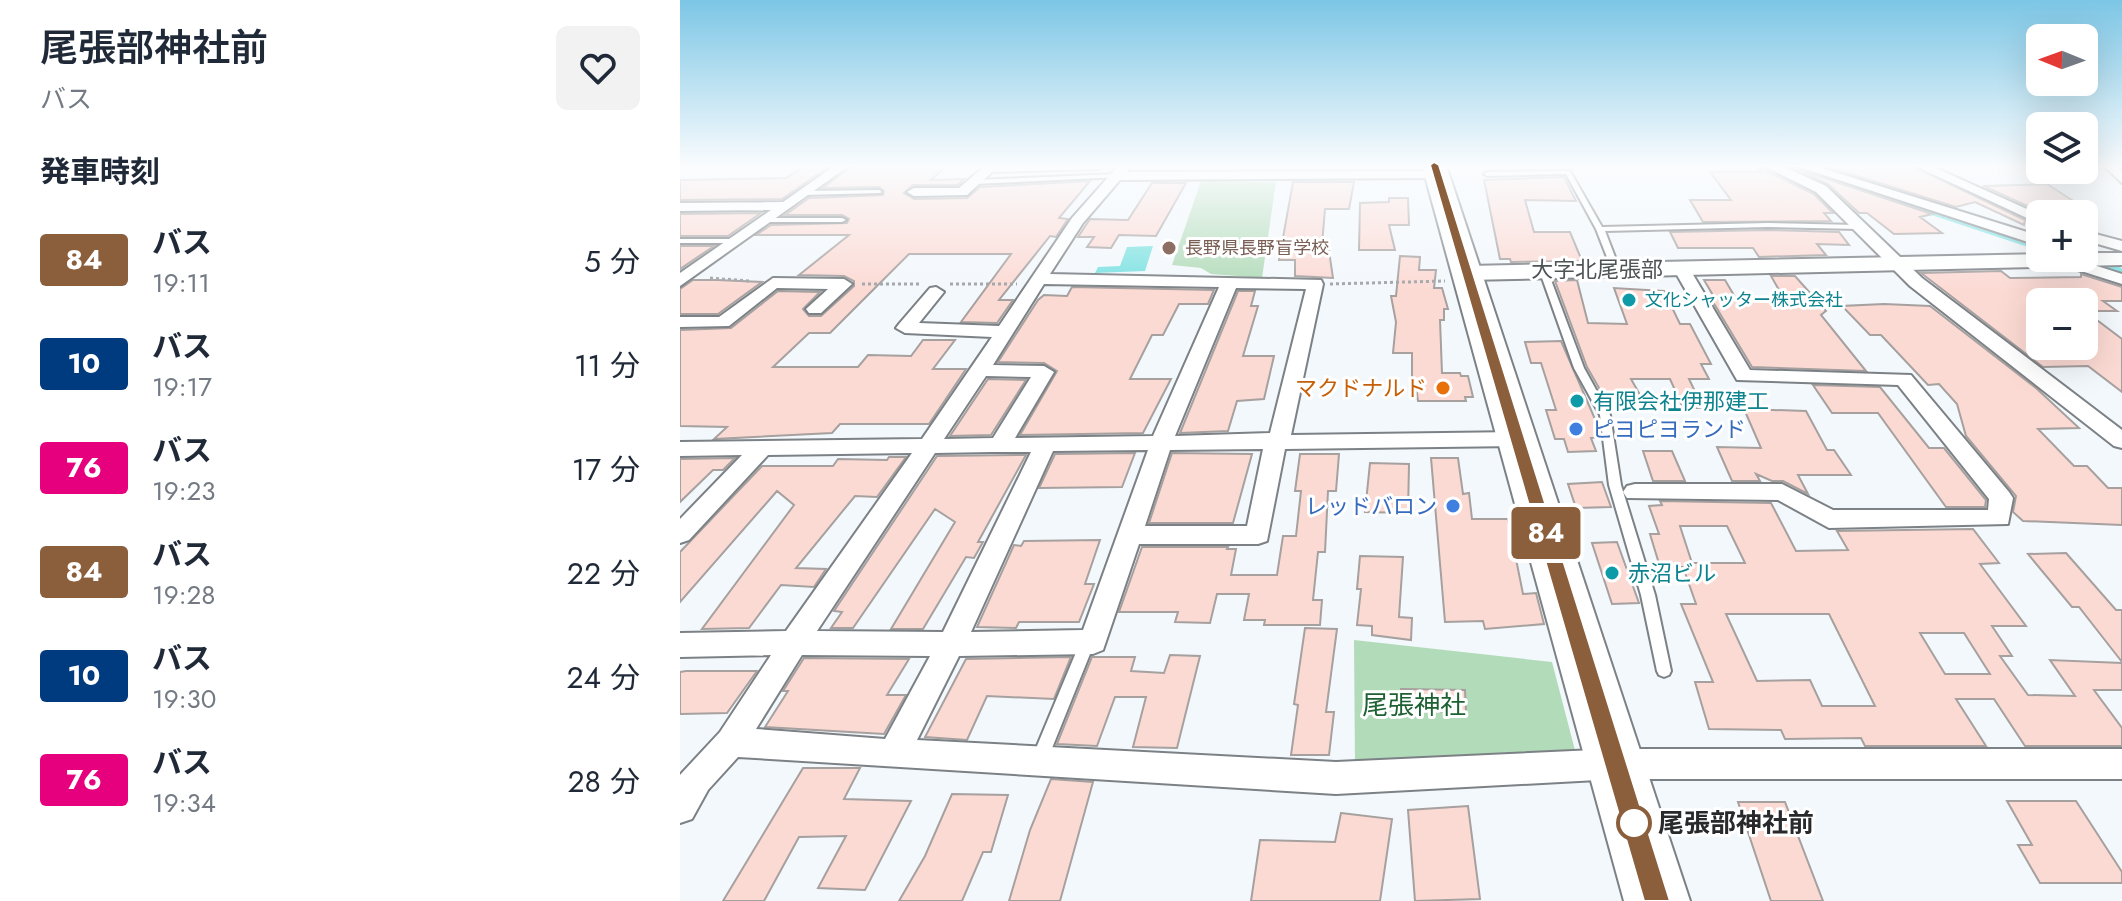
<!DOCTYPE html>
<html lang="ja">
<meta charset="utf-8">
<style>
:root{--surface:#fff;--page:#f2f2f3;--text:#1f2937;--muted:#747a83}
body{margin:0;font-family:Jost,"Noto Sans JP",sans-serif;background:var(--page);color:var(--text);height:100vh;display:flex;flex-direction:column;font-size:30px;white-space:nowrap}
*{box-sizing:border-box;margin:0}
p{font-size:26px;color:var(--muted)}
.icon{flex:none;width:44px;height:44px;fill:none;stroke:currentColor;stroke-width:2;stroke-linecap:round;stroke-linejoin:round}
.map{position:relative;flex:1;overflow:hidden}
.side{display:flex;flex-direction:column;background:var(--surface);width:680px}
.side>*{flex:none}
.badge{padding:0 16px;border-radius:6px;font-size:28px;line-height:52px}
.needle{width:52px;rotate:271deg}
.fabs{position:absolute;left:1346px;top:24px;display:grid;gap:16px}
.fabs a{display:grid;place-items:center;width:72px;height:72px;border-radius:12px;background:var(--surface);box-shadow:0 8px 32px #0002;font-size:40px}
.map>.badge{position:absolute;translate:-50% -50%;box-shadow:0 0 0 4px #fff}
h2{padding:0 40px;font-size:30px;line-height:72px}
.round{display:grid;place-items:center;flex:none;width:84px;height:84px;border-radius:12px;background:var(--page)}
.head{display:flex;align-items:center;justify-content:space-between;height:136px;padding:0 40px}
h1{font-size:38px;font-weight:600;line-height:60px}
ul{padding:0;list-style:none}
li{display:flex;align-items:center;gap:24px;height:104px;padding:0 40px}
li div{flex:1}
li b{display:block;font-size:30px}
li em{font-style:normal}
li .badge{min-width:88px;font-weight:700;text-align:center}
main{display:flex;flex:1;min-height:0}
.map>svg:first-child{display:block}
</style>
<main>
<section class="side">
<div class="head"><div><h1>尾張部神社前</h1><p>バス</p></div><a class="round"><svg class="icon" aria-label="heart" viewBox="0 0 24 24"><path d="M12 20l-8-8c-3-5 5-10 8-4 3-6 11-1 8 4z"/></svg></a></div>
<h2>発車時刻</h2>
<ul>
<li><span class="badge" style="background:#8b5e3c;color:#fff">84</span><div><b>バス</b><p>19:11</p></div><em>5 分</em></li>
<li><span class="badge" style="background:#003b80;color:#fff">10</span><div><b>バス</b><p>19:17</p></div><em>11 分</em></li>
<li><span class="badge" style="background:#e6007e;color:#fff">76</span><div><b>バス</b><p>19:23</p></div><em>17 分</em></li>
<li><span class="badge" style="background:#8b5e3c;color:#fff">84</span><div><b>バス</b><p>19:28</p></div><em>22 分</em></li>
<li><span class="badge" style="background:#003b80;color:#fff">10</span><div><b>バス</b><p>19:30</p></div><em>24 分</em></li>
<li><span class="badge" style="background:#e6007e;color:#fff">76</span><div><b>バス</b><p>19:34</p></div><em>28 分</em></li>
</ul>
</section>
<div class="map">
<svg width="1442" height="901" viewBox="0 0 1442 901">
<rect width="100%" height="100%" fill="#f3f8fc"/>
<path fill="#b2dbb9" d="M521,181L596,182L582,278L531,274L521,268L492,265Z
M674,640L872,662L897,758L675,765Z"/>
<path fill="#7be1e1" d="M473,246L465,271L415,273L418,267L440,266L447,247Z"/>
<g fill="none" stroke-linecap="round" stroke-linejoin="round">
<path fill="#7be1e1" fill-rule="evenodd" d="M1100,165H1119L1360,241V251Z
M1404,255L1442,268V278L1389,258H1404Z"/>
</g>
<path fill="#fcdad4" stroke="#a6a09f" stroke-width="2" fill-rule="evenodd" d="M126,165H151L102,199L0,200V180L106,178Z
M173,165H268L251,180L284,179L278,185H233L224,193L234,199L287,198L300,187L410,181L379,218L388,219L376,237L370,236L319,300H333L317,323L281,322L331,254H229L150,333H129L93,367H178L188,355L231,356L243,340H275L253,369H286L249,424H160L152,433L34,439L47,427L0,426V330L51,328L98,291L140,292L123,309L129,316H141L174,286V281L164,276L119,275L169,235H76L91,225L167,223L169,219L162,215H105L129,198L203,195L204,191L199,187L143,188Z
M1074,165L1134,194L1153,213H1144L1151,221L1023,222L1010,200H1051L1030,172H1081Z
M1142,165H1230L1345,220L1344,225L1295,202L1276,207Z
M1117,169L1252,214L1240,217L1262,233L1214,234L1187,213H1179L1148,184Z
M884,177L896,201L845,200L854,232H890L902,261L831,262L830,259H820L804,180Z
M613,182H674L669,209H645L642,245L648,244L653,278L615,276V260H599Z
M472,183H506L476,236L439,235L431,248L407,247L414,237H398L410,219L448,220Z
M1367,184L1404,208H1352L1303,186Z
M709,198H728L729,225H709L715,250H679L680,203L709,202Z
M81,213L48,236H0V214Z
M1088,230L1159,232L1169,245L1137,244L1146,255L1079,257L1073,248H998L990,232Z
M0,246H34L0,269Z
M720,256L740,257L739,270H756L754,288H762L768,309H764V320H760L762,373H780L781,376H788L793,397H785L786,401H738L736,387L732,388V353H713L716,322L711,296H716Z
M1321,271L1330,278L1401,277V274L1442,287V301H1423L1437,311H1405L1442,339V392L1408,366L1363,367L1241,273ZM1360,302H1404V346H1360Z
M1091,276H1115L1146,311L1141,315L1186,371L1072,367L1030,297H1034L1024,280H1045L1055,297H1103Z
M13,280H37L82,282L38,314H0V289Z
M897,280L908,323L947,324L934,288L984,291L1000,324H1010L1031,364H1021L1029,379H1009L1023,408H1003L990,379H951L963,400L927,402L907,367L875,281Z
M392,287L534,290L528,304H499L483,335H472L450,379H491L463,433L340,435L377,371L364,363L318,362L358,300L364,295L387,296Z
M558,291H575L571,306H578L563,356H594L584,399L557,401L548,431L500,433Z
M1204,304L1250,306L1356,388L1399,428L1358,429L1394,466H1407L1428,488H1442V525L1343,521L1333,512L1336,496L1286,436L1277,404L1259,384L1248,385L1201,335H1190L1162,306Z
M881,341L918,426L920,437L911,438L916,451L888,452L884,439H875L866,410H876L861,363H851L845,342Z
M308,379L346,380L311,435L270,436Z
M1133,385L1200,387L1249,448H1264L1306,500L1305,507H1266L1198,413H1152Z
M1064,409L1126,411L1147,450H1154L1171,475H1118L1128,494L1103,481H1092L1076,474L1080,481H1052L1037,447L1081,448Z
M963,451H992L1005,481H973Z
M455,453L442,487L359,488L375,454Z
M492,453L572,454L553,523H469Z
M620,454H659L656,491H648L645,552H638L633,600H642L640,625H584L585,620H564L569,594H537L530,623L495,622L498,612H439L462,547H548L547,549H556L551,575H597L603,536H616L621,491H615Z
M346,455L298,542H303L294,558L286,557L243,629H211L275,522L255,509L173,628H151L162,612L154,611L257,456Z
M209,457H226L197,497L175,496L116,568L146,569L134,587L101,585L69,628L22,629L114,505L97,491L0,602V552L82,466H153L158,459L207,460Z
M55,458L43,470H33L0,502V459Z
M751,458H778L783,494L789,493L792,519H828L843,594L856,593L864,624L805,629L803,621L765,622Z
M690,463L729,464L728,513L685,512Z
M922,482L931,507L896,508L888,484Z
M980,501L1091,503L1116,551L1168,550L1157,531L1293,529L1319,563L1300,564L1346,626H1312L1332,656H1320L1348,695L1395,696L1370,660L1442,663V690H1414L1442,728V746H1345L1314,699H1276L1306,746H1185L1181,738L1105,739L1101,730L1029,729L1015,682H1033L1001,604H1016L1003,567H980L970,534H979L969,506L982,505ZM1000,526H1047L1065,563H1012ZM1046,614H1149L1195,706H1142L1130,680L1077,681ZM1240,633H1284L1310,674H1265Z
M420,540L405,584H414L399,622H339L336,628L297,627L334,545L341,546L344,541Z
M937,542L959,603L932,604L912,543Z
M1386,553L1436,610H1442V662L1399,607H1392L1348,554Z
M680,556L723,557L719,617L732,618L731,640L692,635V626L677,625L681,589H677Z
M625,628L657,629L646,712H654L649,755H611L618,705L614,704Z
M490,655L520,656L497,748L453,747L466,697H435L417,746L377,744L412,657H455L451,671L484,673Z
M391,657L374,699L307,696L287,740L245,737L286,659Z
M124,658L229,659L207,695H226L204,734L85,727L108,691H103Z
M6,671H77L47,713L0,714V672Z
M721,689L785,690L786,712L720,711Z
M123,768H180L164,799L231,801L185,890L138,888L166,836L119,837L84,901H43Z
M371,779L413,782L380,901H329L350,830Z
M272,794L328,795L311,852H303L282,901H219L245,856Z
M1327,801H1396L1442,872V883H1360L1338,845H1352Z
M1058,802H1105L1143,901H1091Z
M788,806L800,899L735,901L728,810Z
M661,813L712,819L700,901H571L580,840L655,842Z"/>
<g fill="none" stroke-linecap="round" stroke-linejoin="round">
<g stroke="#7c8185" stroke-width="4">
<path id="lane" d="M890,171L922,227L1088,223L1178,225L1182,227L1178,229L1088,227L925,231L940,270L936,272L932,270L916,229L886,174L807,176L804,174L807,172Z
M438,174L441,176L440,177L294,184L291,182L294,180Z
M199,190L201,191V193L122,195L119,193L122,191Z
M82,218H162L166,220L162,222H82Z
M0,239H56L60,241L56,243H0Z
M861,270H867L868,272L904,368L930,415L941,485L975,595L991,671L989,675L984,677L979,675L977,671L961,595L929,485L920,415L894,368L860,272Z
M412,637L417,639L419,643L410,654L366,763L360,765L354,763L352,758L397,650L407,639Z"/>
</g>
<g stroke="#7c8185" stroke-width="4">
<path id="street" d="M156,165H170L0,286V273L91,210L0,211V203L103,202Z
M306,165H426L420,169L312,172L287,195L234,196L227,192L234,188H279Z
M439,165H452L447,172L762,171V177L757,178L440,180L403,223L370,274L641,280L643,284L611,435L838,432L849,439L838,446L605,449L587,541L578,544H459L423,650L413,654L279,656L237,740L656,762L936,749H1442V779H936L656,794L58,757L28,790L12,819L0,823V775L40,732L91,655L0,657V633L106,631L232,453L88,455L9,540L0,543V519L62,455L0,456V442L242,439L312,337L225,333L216,328L219,324L250,288L256,287L264,292L239,323L319,326L392,218ZM364,284L539,287L473,436L335,438L374,372L364,366L313,365ZM556,288L626,289L590,433L495,436ZM306,376L351,377L313,438L264,439ZM583,449L567,526H465L490,450ZM468,450L403,630L291,632L373,451ZM312,452H351L263,632L137,631L255,453ZM122,655L250,656L205,739L76,729Z
M1082,165H1100L1146,186L1242,278L1442,430V448L1434,446L1230,286L1136,192Z
M1113,165H1132L1360,236V246Z
M1233,165H1249L1360,215V224Z
M1423,165H1436L1442,171V183Z
M1404,231L1442,241V251L1404,240Z
M1375,258H1392L1442,274V284L1376,263Z
M1001,263L1009,268L1070,370L1231,375L1329,492L1333,498L1328,524L1149,528L1098,500L947,498L943,492L947,486L955,484H1102L1153,510H1308L1309,499L1218,385L1057,380L993,268Z
M93,278L164,279L172,284L141,313H129L126,309L148,289L97,288L49,326L0,327V317H39Z"/>
</g>
<g stroke="#7c8185" stroke-width="4">
<path id="secondary" d="M1404,253H1442V265L788,280L777,273L788,266L1360,254V258H1404Z"/>
</g>
<g stroke="#7c8185" stroke-width="4">
<path id="highway" d="M742,165H766L1010,901H944Z"/>
</g>
<path stroke="#a0a4a7" stroke-width="3" stroke-dasharray="3 3" stroke-linecap="butt" d="M30,278L70,281
M182,284H241
M270,284H337
M650,284L765,281"/>
<use href="#lane" fill="#fff" fill-rule="evenodd"/>
<use href="#street" fill="#fff" fill-rule="evenodd"/>
<use href="#secondary" fill="#fff" fill-rule="evenodd"/>
<use href="#highway" fill="#fff" fill-rule="evenodd"/>
</g>
<linearGradient id="sky" x2="0" y2="1"><stop stop-color="#7cc6e5"/><stop offset="0.57" stop-color="#fafcfe"/><stop offset="1" stop-color="#fafcfe" stop-opacity="0"/></linearGradient>
<rect width="1442" height="291" fill="url(#sky)"/>
<path fill="#8b5e3c" stroke="#fff" stroke-width="2" d="M754,162L759,165L990,901H964L750,165Z"/>
<circle fill="#8d6e63" stroke="#fff" stroke-width="3" cx="489" cy="248" r="8"/>
<g fill="#0f9aa8" stroke="#fff" stroke-width="3">
<circle cx="949" cy="300" r="8"/>
<circle cx="897" cy="401" r="8"/>
<circle cx="932" cy="573" r="8"/>
</g>
<circle fill="#e8710a" stroke="#fff" stroke-width="3" cx="763" cy="388" r="8"/>
<g fill="#3f7fe0" stroke="#fff" stroke-width="3">
<circle cx="896" cy="429" r="8"/>
<circle cx="773" cy="506" r="8"/>
</g>
<circle fill="#fff" stroke="#8b5e3c" stroke-width="4" cx="954" cy="823" r="16"/>
<g text-anchor="middle" dominant-baseline="central" stroke-width="6" stroke-linejoin="round" paint-order="stroke">
<g font-size="18" fill="#785e54" stroke="#fff" text-anchor="start">
<text x="505" y="248">長野県長野盲学校</text>
</g>
<g font-size="18" fill="#0d838f" stroke="#fff" text-anchor="start">
<text x="965" y="300">文化シャッター株式会社</text>
</g>
<g font-size="22" fill="#4e5356" stroke="#fff">
<text x="917" y="269">大字北尾張部</text>
</g>
<g font-size="22" fill="#c56008" stroke="#fff" text-anchor="end">
<text x="747" y="388">マクドナルド</text>
</g>
<g font-size="22" fill="#0d838f" stroke="#fff" text-anchor="start">
<text x="913" y="401">有限会社伊那建工</text>
<text x="948" y="573">赤沼ビル</text>
</g>
<g font-size="22" fill="#366cbe" stroke="#fff" text-anchor="start">
<text x="912" y="429">ピヨピヨランド</text>
<text x="757" y="506" text-anchor="end">レッドバロン</text>
</g>
<g font-size="26" fill="#1d6032" stroke="#fff">
<text x="734" y="705">尾張神社</text>
</g>
<g font-size="26" font-weight="bold" fill="#27292b" stroke="#fff" text-anchor="start">
<text x="978" y="823">尾張部神社前</text>
</g>
</g>
</svg>
<div class="fabs">
<a><svg class="needle" viewBox="-14 -14 28 28"><path d="M0-13l5 13h-10z" fill="#e53935"/><path d="M0 13l5-13h-10z" fill="#747a83"/></svg></a>
<a><svg class="icon" aria-label="layers" viewBox="0 0 24 24"><path d="M12 4l9 5-9 5-9-5zM3 14l9 5 9-5"/></svg></a>
<a>+</a>
<a>−</a>
</div>
<b class="badge" style="left:866px;top:533px;background:#8b5e3c;color:#fff">84</b>
</div>
</main>
